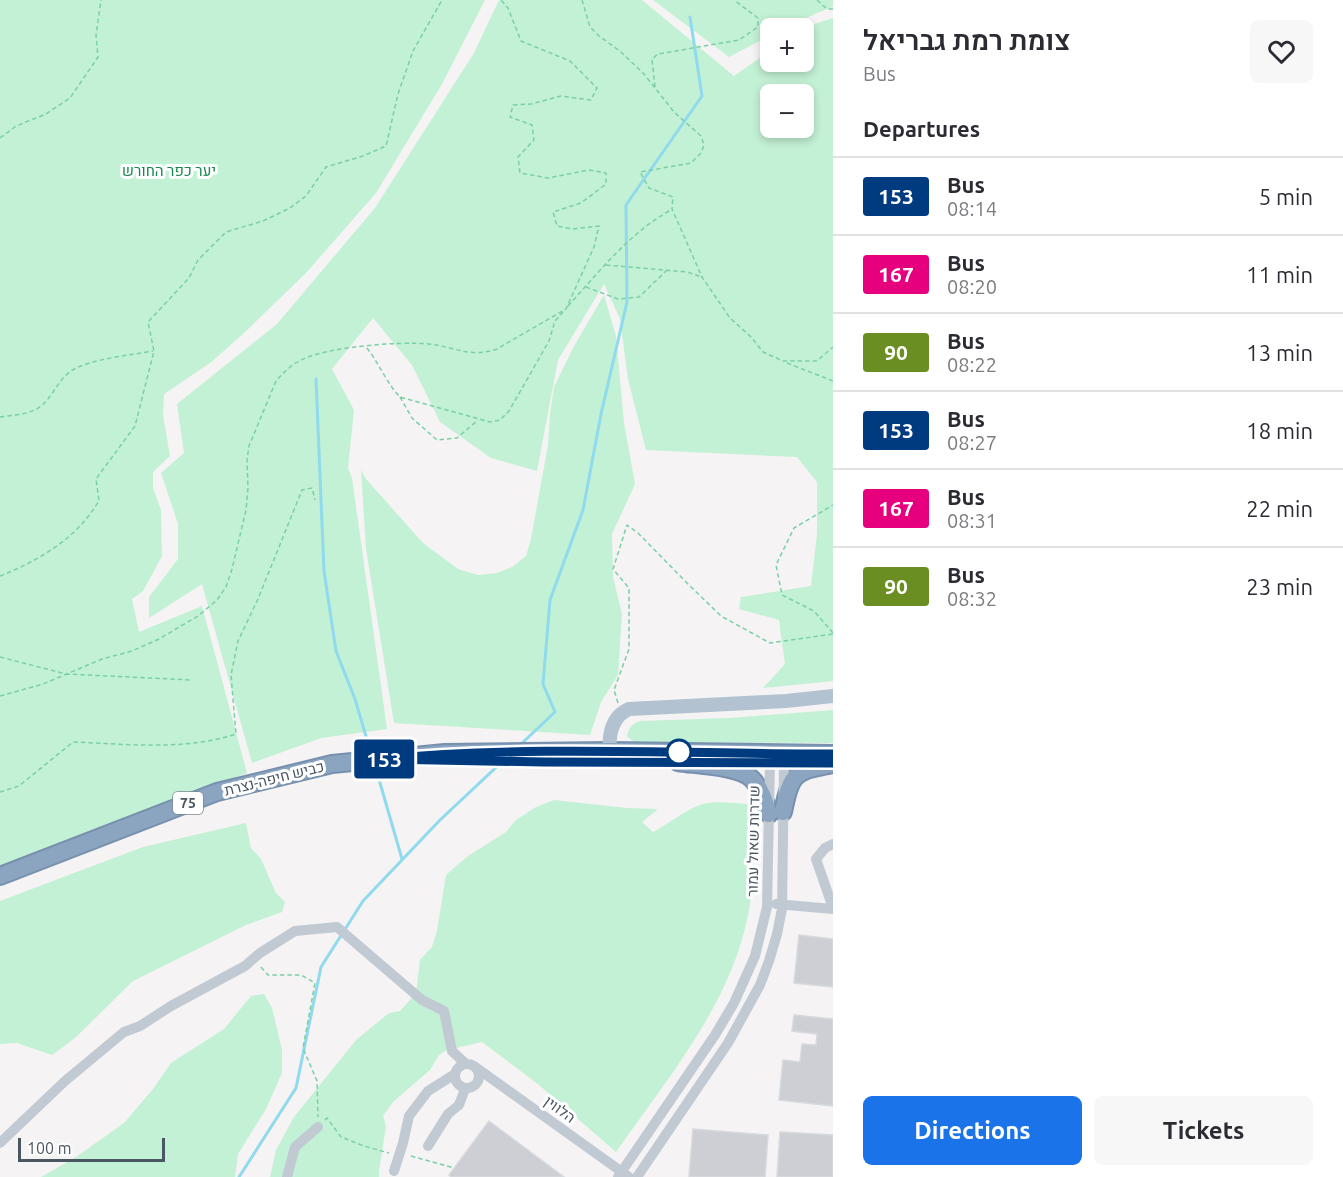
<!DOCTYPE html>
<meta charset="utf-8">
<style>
:root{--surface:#fff;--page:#f7f7f7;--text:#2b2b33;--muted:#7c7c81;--line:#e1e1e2;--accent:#1a73e8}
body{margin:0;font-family:Ubuntu,Heebo,sans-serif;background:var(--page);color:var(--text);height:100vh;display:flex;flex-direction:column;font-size:22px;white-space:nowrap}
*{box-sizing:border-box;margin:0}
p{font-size:20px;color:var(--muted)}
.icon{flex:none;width:33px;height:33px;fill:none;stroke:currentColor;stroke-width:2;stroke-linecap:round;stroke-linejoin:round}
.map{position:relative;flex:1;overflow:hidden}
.details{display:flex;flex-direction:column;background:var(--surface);width:510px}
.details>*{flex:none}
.badge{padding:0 12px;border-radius:4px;font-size:21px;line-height:39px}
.controls{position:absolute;left:760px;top:18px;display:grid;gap:12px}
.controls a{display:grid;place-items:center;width:54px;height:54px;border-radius:9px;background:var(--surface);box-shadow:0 3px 9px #0003;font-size:30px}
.scale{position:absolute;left:18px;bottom:15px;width:147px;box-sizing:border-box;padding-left:6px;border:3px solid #4a5661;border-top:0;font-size:16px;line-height:21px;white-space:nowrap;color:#4a5661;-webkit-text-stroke:4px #fff;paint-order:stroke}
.map>.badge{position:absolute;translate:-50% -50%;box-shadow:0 0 0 3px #fff}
h2{padding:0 30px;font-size:22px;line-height:54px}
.round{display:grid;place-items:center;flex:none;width:63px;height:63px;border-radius:9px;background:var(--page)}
.head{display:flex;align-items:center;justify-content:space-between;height:102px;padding:0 30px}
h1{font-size:28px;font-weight:600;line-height:45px}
.cta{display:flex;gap:12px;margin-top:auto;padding:12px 30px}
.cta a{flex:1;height:69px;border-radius:9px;background:var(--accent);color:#fff;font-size:24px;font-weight:600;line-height:69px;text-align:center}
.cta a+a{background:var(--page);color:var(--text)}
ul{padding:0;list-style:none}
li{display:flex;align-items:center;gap:18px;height:78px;padding:0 30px;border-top:2px solid var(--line)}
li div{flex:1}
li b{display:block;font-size:22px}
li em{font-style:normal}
li .badge{min-width:66px;font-weight:700;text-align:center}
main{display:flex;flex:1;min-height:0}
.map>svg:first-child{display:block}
</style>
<main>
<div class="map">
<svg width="833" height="1177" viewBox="0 0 833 1177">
<rect width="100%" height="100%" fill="#f5f3f3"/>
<path fill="#c3f1d5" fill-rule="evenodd" d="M0,0H485L442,84L376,193L306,273L243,334L210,363L164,394L163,415L170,456L153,472V488L161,510L162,556L143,591L132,599L139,632L202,606L247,773L0,867Z
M499,0H642L734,76L771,50V62H804V28H802L833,18V681L763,688L785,664L779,620L739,609L741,597L811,586L817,534V482L797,457L646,450L628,379L620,319L604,284L558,360L537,471L491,458L440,422L412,365L373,318L332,369L354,410L348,468L352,478L387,729L321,738L252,763L202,584L149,618V597L178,559V524L161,473L184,453L177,404L277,324L375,208L474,53ZM771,94H804V128H771Z
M653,0H833V7C812,13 793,28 771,28V35L729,57Z
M604,295L616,336L624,423L635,484L612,534L613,577L622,614L618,675L601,702L590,735L394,723L366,549L361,470L366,479L423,543L458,569L478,575L497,573L512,567L526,556L531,539L548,445L550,414L554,387L574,346Z
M833,710V743L635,742L627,737C628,728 632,724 640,721L729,718Z
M554,800L627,808L658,809L642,822L653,832C669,824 691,805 708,803C721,801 737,804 751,804C752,834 755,866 751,896C739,995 671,1073 616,1152L539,1085L482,1042L447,1050L439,1055L430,1070L393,1102L383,1116L386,1126L379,1171V1177H270L276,1150L294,1117L356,1040L389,1013L400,1011L416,993L420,960L432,947L437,931L446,875L468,856L506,832L516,820L536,807Z
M246,823L251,848L261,859L276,893L285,902L282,912L246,925L133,981L75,1038L52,1055L17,1043L0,1044V901L143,847Z
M264,994L272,1008L282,1050V1073L266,1109L238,1154L235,1177H41L76,1157L124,1123L153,1089L171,1063L224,1029L251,996Z"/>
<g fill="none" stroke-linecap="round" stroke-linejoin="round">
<path stroke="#90daee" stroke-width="3" d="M316,379L324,571L336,651L355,699L370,750
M520,745L555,712L543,684L550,600L583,510L601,414L627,302L626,205L702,96L690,17
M376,769L402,859
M239,1177L296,1088L321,967L363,901L440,820L505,759"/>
</g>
<path fill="#cdcfd5" stroke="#d7d9de" stroke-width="1.5" d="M799,935L833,939V987L794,983Z
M794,1015L833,1019V1106L779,1100L783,1060L800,1062L802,1044L816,1045L817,1034L792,1031Z
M489,1121L564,1177H451L449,1175Z
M693,1129L768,1135L765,1177H689Z
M780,1132L833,1135V1177H777Z"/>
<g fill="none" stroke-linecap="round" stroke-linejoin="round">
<g stroke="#7690ad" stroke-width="20">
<path id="highway" d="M678,762C697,765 739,766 752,779C761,788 765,802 769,814
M783,812C791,773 794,771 833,764
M0,876L217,792L332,764L445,753L609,751L833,754"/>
</g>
<path stroke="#7ad0a6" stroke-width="1.5" stroke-dasharray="4.5 3" stroke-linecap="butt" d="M582,0L590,27L598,35L621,52L644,74L674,112L701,136L704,145L701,153L691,163L640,172L649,188L673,197L672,209L702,277L730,318L751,337L763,352L783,361H817L833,347
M817,0L827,9H833
M655,87L652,59L658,54L739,40L758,27V18L734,0
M0,138L16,126L46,114L70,98L98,57L96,35L101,0
M606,265L687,272L702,277
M586,287L618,299L639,297L666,271
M568,306C600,271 629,233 671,210
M367,348C378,362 388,385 400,397L490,422L500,420L509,411L549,341L555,321L563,312
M787,363L833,381
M400,397L412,418L437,440L457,438L478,420
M0,417C13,415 30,415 41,406C53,396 58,380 71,371C89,359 132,355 153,351
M0,576C28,565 58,549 79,527C87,519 93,510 99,501L96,479L135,426L154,351L148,322L189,278L198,260L226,232L263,221L290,208L306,196L326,167L363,156L386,146L398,94L413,51L442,0
M833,633L814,611L782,595L776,565L794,528L833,505
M0,657L66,674L192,680
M0,696L43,684L102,659L132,651L159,639L198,616L217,600L226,587L232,569L246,510L248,488L247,460L249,446L276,381C283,373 291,365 301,360C326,347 400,341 429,344C455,347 470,358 497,349L566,309L594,247L599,226L572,229L557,226L553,212L581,203L606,184V173L589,170L548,178L520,173L518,157L534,140L532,125L510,117L513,105L531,104L561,96L591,100L597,88L570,61L521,41L508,8L501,0
M618,703L614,690L629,649V588L613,569L627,525L638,533L688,584L721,616L770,643L833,634
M0,792L19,786L73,742C128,744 184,751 236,734L231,675L238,641L258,599L302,490L312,488L315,500
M261,967L268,975H301L315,983L303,1048L317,1081L318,1117
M325,1120L327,1118L341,1137L364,1146L389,1153
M411,1156L454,1168"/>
<path stroke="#c1cad2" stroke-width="10" d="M833,844L825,848L816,859L833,908
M776,904L833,909
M455 1076a12 12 0 1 1 24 0a12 12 0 1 1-24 0Z
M474,1066L629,1177
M0,1143L65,1081L124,1032L140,1026L171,1006L245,966L260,953L295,931L337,927L422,1000L444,1011L452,1051L466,1064
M428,1146L448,1114L459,1105L465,1089
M394,1171L403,1143L409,1116L428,1091L455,1074
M287,1177L295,1147L318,1127
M618,1177L715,1035L734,1003L755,956L767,907L770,762L776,753L784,763L782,909L777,934L769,961L760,985L728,1043L637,1177"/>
<path stroke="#b3c2d1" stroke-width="14" d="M611,762C608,743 608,718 629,709L786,701L833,696"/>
<use href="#highway" stroke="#8ba5c1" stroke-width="16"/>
</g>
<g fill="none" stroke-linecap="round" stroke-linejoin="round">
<g stroke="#fff" stroke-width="14">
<path id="line" d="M833,754C683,754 533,745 384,759L543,762L833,763"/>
</g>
<use href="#line" stroke="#003b80" stroke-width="9"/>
</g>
<circle fill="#fff" stroke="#003b80" stroke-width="3" cx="679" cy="752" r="12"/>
<g text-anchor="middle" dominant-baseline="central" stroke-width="6" stroke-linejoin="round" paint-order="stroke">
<rect fill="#fff" stroke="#808990" stroke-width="1.5" x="173" y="792" width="30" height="22" rx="4.5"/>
<g font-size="14" font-weight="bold" fill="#4a5661">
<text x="188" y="803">75</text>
</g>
<g font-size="15" fill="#17864f" stroke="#fff">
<text x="169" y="170">יער כפר החורש</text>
</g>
<g font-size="15" fill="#4a5661" stroke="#fff">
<text transform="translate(274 778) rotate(-14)">כביש חיפה-נצרת</text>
<text transform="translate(753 841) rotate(-89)">שדרות שאול עמור</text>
<text transform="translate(560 1109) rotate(36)">הלווין</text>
</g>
</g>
</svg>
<div class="controls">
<a>+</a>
<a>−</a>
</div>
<div class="scale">100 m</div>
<b class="badge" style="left:384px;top:759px;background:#003b80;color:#fff">153</b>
</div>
<section class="details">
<div class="head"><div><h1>צומת רמת גבריאל</h1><p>Bus</p></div><a class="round"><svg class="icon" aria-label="heart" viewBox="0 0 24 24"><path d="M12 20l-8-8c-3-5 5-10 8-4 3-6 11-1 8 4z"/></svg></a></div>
<h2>Departures</h2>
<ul>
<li><span class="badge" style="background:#003b80;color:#fff">153</span><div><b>Bus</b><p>08:14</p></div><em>5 min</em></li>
<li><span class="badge" style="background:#e6007e;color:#fff">167</span><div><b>Bus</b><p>08:20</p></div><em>11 min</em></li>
<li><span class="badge" style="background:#6b8e23;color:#fff">90</span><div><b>Bus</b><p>08:22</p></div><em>13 min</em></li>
<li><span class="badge" style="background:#003b80;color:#fff">153</span><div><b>Bus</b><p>08:27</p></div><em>18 min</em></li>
<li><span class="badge" style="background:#e6007e;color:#fff">167</span><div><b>Bus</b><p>08:31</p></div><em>22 min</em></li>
<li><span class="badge" style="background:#6b8e23;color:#fff">90</span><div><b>Bus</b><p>08:32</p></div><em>23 min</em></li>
</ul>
<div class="cta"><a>Directions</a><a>Tickets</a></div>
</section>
</main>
